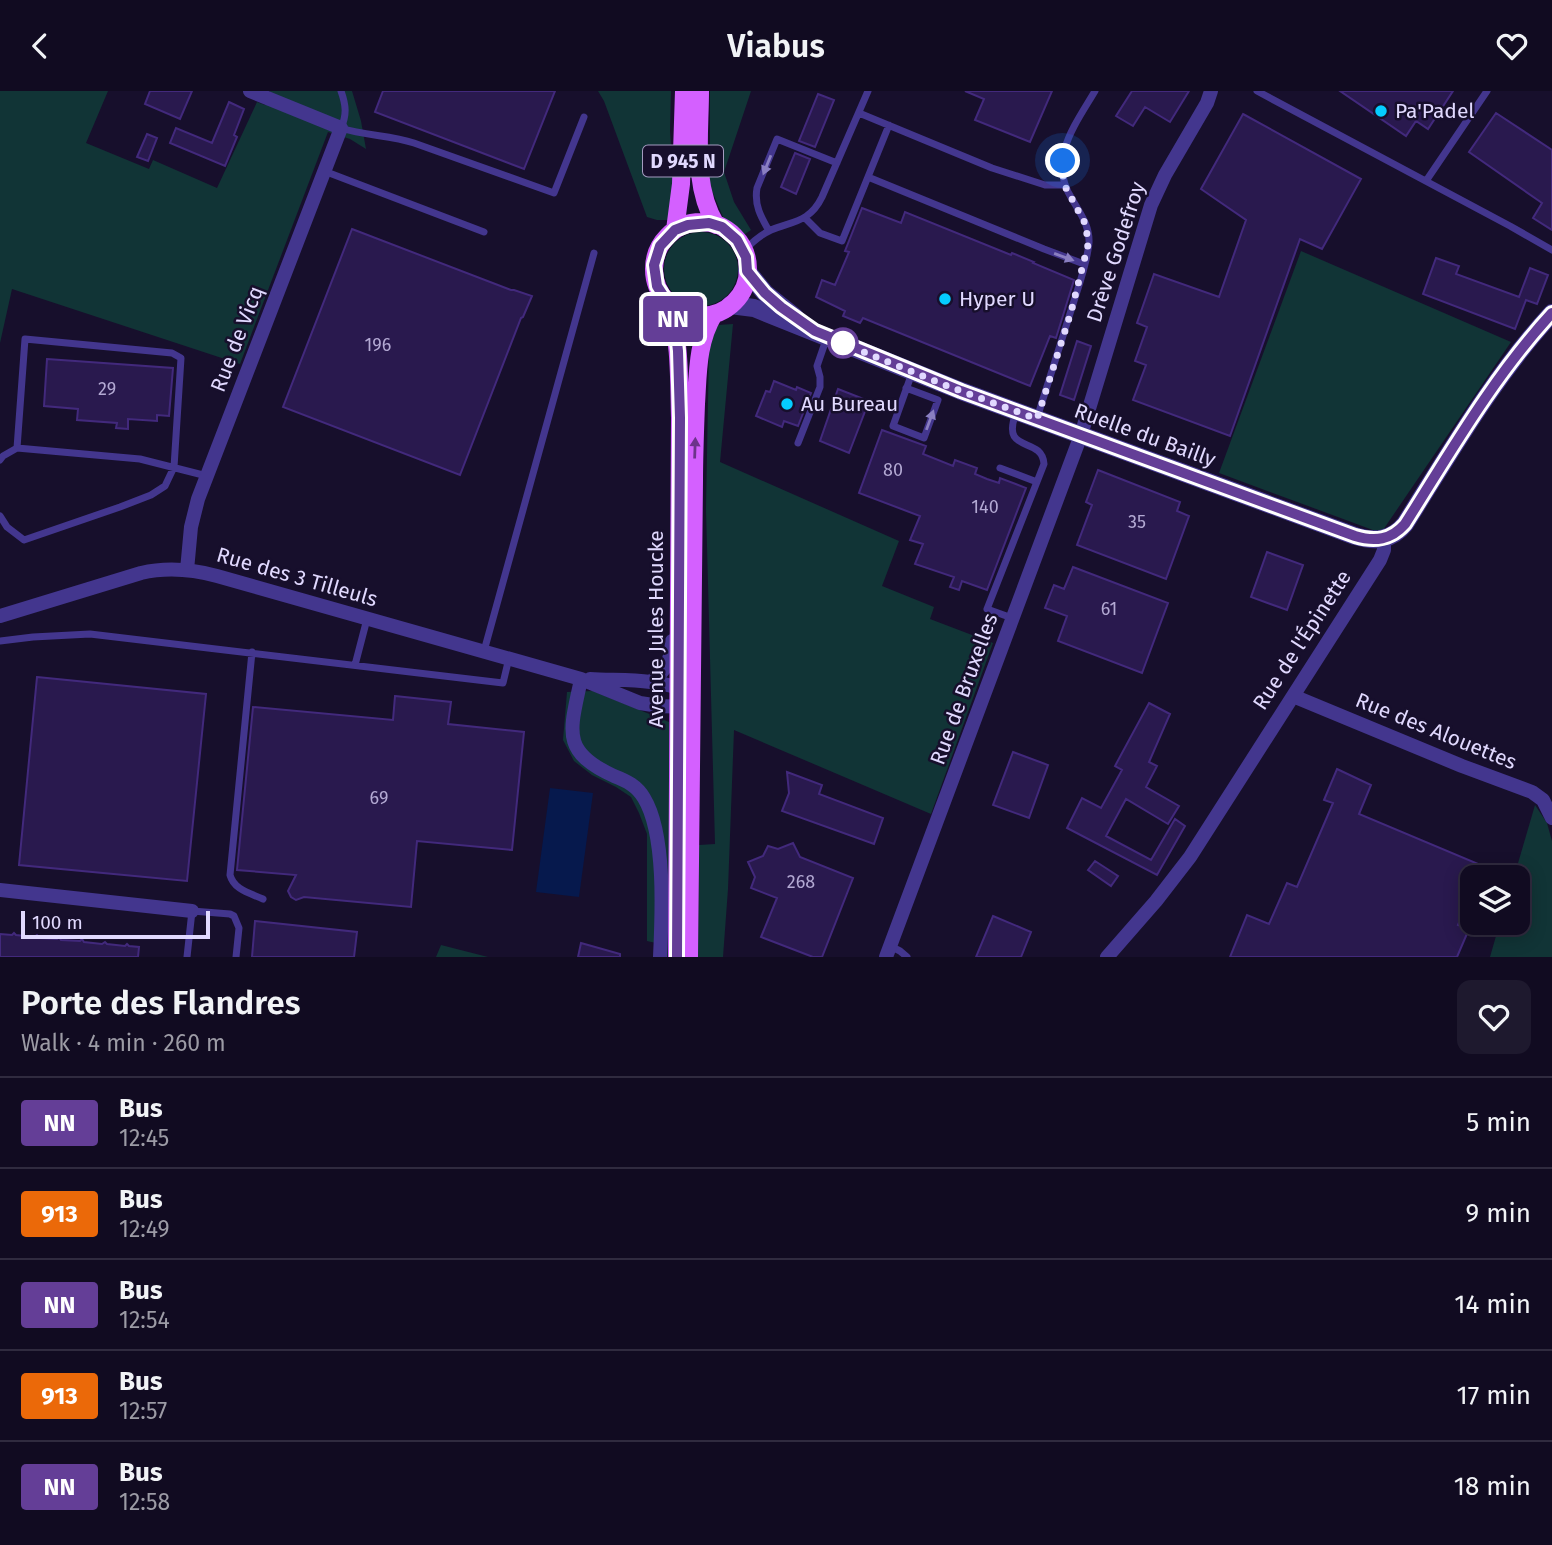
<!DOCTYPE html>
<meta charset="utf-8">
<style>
:root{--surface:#110b21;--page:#1e192e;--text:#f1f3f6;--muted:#9c9ba5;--line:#302b3f}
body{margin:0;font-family:"Fira Sans",sans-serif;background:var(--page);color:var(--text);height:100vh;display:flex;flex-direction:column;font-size:26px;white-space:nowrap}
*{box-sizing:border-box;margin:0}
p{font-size:23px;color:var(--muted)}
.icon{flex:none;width:38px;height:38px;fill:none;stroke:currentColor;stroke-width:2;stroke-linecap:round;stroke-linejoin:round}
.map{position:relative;height:866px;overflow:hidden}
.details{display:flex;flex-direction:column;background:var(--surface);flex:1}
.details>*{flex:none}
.badge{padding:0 14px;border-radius:5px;font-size:24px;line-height:46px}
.controls{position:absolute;left:1460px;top:774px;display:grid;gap:14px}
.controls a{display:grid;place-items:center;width:70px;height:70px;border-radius:14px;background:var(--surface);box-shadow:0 4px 18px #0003,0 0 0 2px var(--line);font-size:35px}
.scale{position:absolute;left:21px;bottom:18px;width:189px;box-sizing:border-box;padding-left:7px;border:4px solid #e1d9ff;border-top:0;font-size:19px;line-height:24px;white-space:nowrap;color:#e1d9ff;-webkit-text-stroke:5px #170f2c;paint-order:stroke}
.you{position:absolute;width:35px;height:35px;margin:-18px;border:5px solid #fff;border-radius:50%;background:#1a73e8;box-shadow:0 0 0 10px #1a73e833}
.map>.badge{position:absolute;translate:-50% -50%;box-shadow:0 0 0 4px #fff}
.round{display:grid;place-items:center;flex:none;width:74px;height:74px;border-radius:14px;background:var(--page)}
.overview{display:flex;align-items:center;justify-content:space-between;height:119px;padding:0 21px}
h1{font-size:33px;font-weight:600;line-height:52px}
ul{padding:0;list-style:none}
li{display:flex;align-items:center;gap:21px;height:91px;padding:0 21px;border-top:2px solid var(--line)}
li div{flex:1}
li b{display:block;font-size:26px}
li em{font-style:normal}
li .badge{min-width:77px;font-weight:700;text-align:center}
header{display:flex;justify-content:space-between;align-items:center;height:91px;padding:0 21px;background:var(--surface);font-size:32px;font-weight:600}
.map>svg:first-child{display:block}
</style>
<header><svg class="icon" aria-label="back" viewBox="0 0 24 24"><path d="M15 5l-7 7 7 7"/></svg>Viabus<svg class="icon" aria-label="heart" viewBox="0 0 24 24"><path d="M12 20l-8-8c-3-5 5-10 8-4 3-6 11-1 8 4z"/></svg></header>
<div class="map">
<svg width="1552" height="866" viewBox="0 0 1552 866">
<rect width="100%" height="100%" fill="#170f2c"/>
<path fill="#113436" d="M0,0H108L86,52L149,78L153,69L217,97L257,11L265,14L270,0H352L361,30L366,58L350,48L328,41L240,273L12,198L0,252Z
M598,0H671L670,40L674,97L671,129H657L647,126L604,10Z
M710,0H751L724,81L734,111L751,139L742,145L723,126L710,95Z
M664 178a37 37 0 1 1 74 0a37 37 0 1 1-74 0Z
M1301,160L1511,251L1381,442L1219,382Z
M733,233L720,371L899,450L882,495L934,516L930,528L993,552L931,723L734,639L728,798L723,866H698L699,754L715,753L706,418L709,255L718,234Z
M593,600L669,631L670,866H665V854L647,850V743L639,722L631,706L616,696L592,684L574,670L563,649L567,601Z
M1535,714L1547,732L1552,750V866H1490L1500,831H1517V786H1514Z
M441,854L488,866H436Z"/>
<path fill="#06194d" d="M550,697L593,702L579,806L536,801Z"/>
<path fill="#29194e" stroke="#42297c" stroke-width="2" d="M150,0H192L180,28L145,13Z
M383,0H555L524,78L375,21Z
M965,0H1052L1030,51L975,29L984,8Z
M1132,0H1189L1170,31L1145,16L1133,35L1116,25Z
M1340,0H1453L1428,38L1416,30L1406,45Z
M818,3L834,9L815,56L799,50Z
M229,11L244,18L234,44L237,46L225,75L170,52L176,37L212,52Z
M1496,22L1552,59V139L1533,127L1542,112L1469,61Z
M1243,23L1361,88L1322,158L1300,148L1230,345L1133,309L1146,274L1135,270L1147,236L1137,232L1154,183L1219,206L1246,129L1201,98Z
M147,43L157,47L148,70L137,66Z
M795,62L810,68L796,103L781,96Z
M862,117L901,132L905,121L1011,164L1012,162L1034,171L1033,172L1074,189L1056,247L1050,245L1030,295L863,227L860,232L843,225L845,220L816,206L822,189L835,194L849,161L845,160Z
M352,138L511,199H514L532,205L523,226L521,227L460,384L283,316Z
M1436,167L1459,175L1456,183L1519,206L1530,177L1548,184L1537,213L1526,209L1515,238L1423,203Z
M1077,250L1091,255L1074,309L1060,304Z
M47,268L173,277L169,325L157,324V330L128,328V338L116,337L117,332L77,329L78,318L44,315Z
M774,290L796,299L797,296L811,302L798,335L784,330L782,336L756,325L766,300L770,301Z
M838,298L869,310L849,362L820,350Z
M882,339L926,355L923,363L953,375L955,369L977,377L975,383L987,388L999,392L1000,387L1026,397L987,499L962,490L959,499L950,496L954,486L915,473L923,453L910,449L920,425L859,402Z
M1098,379L1180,411L1177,420L1189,425L1166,488L1077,454L1092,414L1086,411Z
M1267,461L1303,474L1287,519L1251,506Z
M1073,476L1168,512L1142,582L1058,550L1067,525L1045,517L1054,494L1064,498Z
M37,586L206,603L187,790L19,774Z
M395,605L451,611L448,633L524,641L512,759L417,750L411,816L304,806L296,809L291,806L288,800L296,784L237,779L253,616L393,629Z
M1149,612L1170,623L1149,671L1157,675L1146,696L1179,715L1168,733L1126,708L1106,745L1151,769L1175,728L1185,735L1157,784L1067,737L1082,707L1101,717L1122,679L1115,675Z
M1013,661L1048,674L1029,727L993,714Z
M1337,678L1371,694L1359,723L1483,775L1479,786H1472V802L1458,834L1469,838L1457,866H1230L1247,824L1269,833L1287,792L1297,796L1333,712L1324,709Z
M787,681L822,694L819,703L883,727L874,753L782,720L789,702Z
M793,752L800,766L853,787L822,866H813L761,846L777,807L751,797L755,786L748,771L763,765L768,755L778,758Z
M1095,770L1118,785L1111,795L1088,779Z
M993,825L1031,841L1021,866H976Z
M255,830L357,841L354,866H252Z
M14,842L16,844L34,846L37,844L40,847L57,848L59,846L61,849L80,850L82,848L84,851L102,853L105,851L107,853L125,855L127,853L129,855L139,856L138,866H0V843L12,844Z
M581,852L620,863V866H578Z"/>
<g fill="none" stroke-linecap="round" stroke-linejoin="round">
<path stroke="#43368e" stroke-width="7" d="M341,0C346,14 347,24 341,37C365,45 390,44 414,52L554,102L584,26
M1257,0L1510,135L1552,159
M859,22L992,77L1045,94H1065
M324,80L484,141
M868,86L1044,158L1084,173
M1426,90L1487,0
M805,127L820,142L842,150L889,34
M769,140C761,126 754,114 757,97L777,48L837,72
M744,160C752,151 760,144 771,139C793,130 810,131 822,106L868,0
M906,297L938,309L924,347L893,335L912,282
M1037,327C1049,288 1062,249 1074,210C1080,191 1087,172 1089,152C1090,135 1080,122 1072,108C1047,69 1075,34 1095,0
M798,352L820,296V286L817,275L827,246
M0,369L3,365L17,357L140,368L207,385
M1000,377L1037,391
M0,425L7,436L24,449L120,416L151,404L165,395L174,376L181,267L172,262L25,248L17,357
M1012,527L987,518L1044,373C1042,344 1000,364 1016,322
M0,550L33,546L90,543L503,592L509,567
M484,560L594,162
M252,561L230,784C234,799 250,802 263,808
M355,574L367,528
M890,855L900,860L907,866
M187,866L192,820L230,823L234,825L239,837L236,866"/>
<path stroke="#43368e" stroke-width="14" d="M187,479L191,436L198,408L341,37L250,0
M0,525L141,482C167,476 191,478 217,485L581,588L640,612L659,615L686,616
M581,588C571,638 559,660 614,685C627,690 637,695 644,707C666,743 662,824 660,866
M590,588C622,590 656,587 687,600
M650,591C666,581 671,569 672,550
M1293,605L1462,675L1532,701L1543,709L1552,727
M0,799L192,820
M886,866L1081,344L1151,114L1165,84L1207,12L1211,0
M1107,866L1156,810L1190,766L1380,469L1384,459V448"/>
<path stroke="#43368e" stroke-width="18" d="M747,180L765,202L795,226
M730,214L754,217L961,300L1355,445C1375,451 1391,450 1405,433C1451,360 1494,285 1552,222"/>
<path stroke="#d460ff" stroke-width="18" d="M700,0C700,45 692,94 716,134
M654 178a47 47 0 1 1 94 0a47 47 0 1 1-94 0Z
M675,139L681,93L684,0
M669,212C680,249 679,288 680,327L677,866
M689,866L694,390C694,365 695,339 696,313C698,282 697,251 714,223"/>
</g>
<defs><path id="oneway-solid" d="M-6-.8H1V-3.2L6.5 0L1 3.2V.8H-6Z" transform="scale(1.75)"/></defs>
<g fill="#8a7fc1">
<use href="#oneway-solid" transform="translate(767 74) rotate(112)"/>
<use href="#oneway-solid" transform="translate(1064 166) rotate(20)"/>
<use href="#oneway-solid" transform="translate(930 329) rotate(-70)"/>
</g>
<use fill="#6c338b" href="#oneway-solid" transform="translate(695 357) rotate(-88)"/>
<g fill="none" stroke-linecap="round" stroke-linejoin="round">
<g stroke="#fff" stroke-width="16">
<path id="line" d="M677,866L680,327L678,260L675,235L668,212L657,195L654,174L660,155L675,139L688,134L709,132L722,136L737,149L746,166L747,180L765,202L781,216L815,240L961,300L1355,445C1375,451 1391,449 1405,433C1451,360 1494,285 1552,222"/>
</g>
<use href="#line" stroke="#643e97" stroke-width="10"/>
<path stroke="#e1d9ff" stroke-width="7" stroke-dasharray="0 12.6" d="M843,252H842L945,294L1037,328L1071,221L1088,154L1086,134L1066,97L1063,87V70"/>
</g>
<g fill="#05ccff" stroke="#170f2c" stroke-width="2.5">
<circle cx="1381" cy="20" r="7"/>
<circle cx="945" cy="208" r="7"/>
<circle cx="787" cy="313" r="7"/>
</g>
<circle fill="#fff" stroke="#643e97" stroke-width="3.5" cx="843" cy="252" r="14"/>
<g text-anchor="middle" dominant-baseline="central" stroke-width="5" stroke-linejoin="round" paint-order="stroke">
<g font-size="18" fill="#b3a9d3">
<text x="378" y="254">196</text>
<text x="107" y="298">29</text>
<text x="893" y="379">80</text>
<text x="985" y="416">140</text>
<text x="1137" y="431">35</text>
<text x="1109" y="518">61</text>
<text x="379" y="707">69</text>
<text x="801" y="791">268</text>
</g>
<rect fill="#170f2c" stroke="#a49cc0" stroke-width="2" x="643" y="54.5" width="80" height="31" rx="5"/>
<g font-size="19" font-weight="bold" fill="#e1d9ff">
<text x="683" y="70">D 945 N</text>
</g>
<g font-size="21" fill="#e1d9ff" stroke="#170f2c" text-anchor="start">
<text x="1395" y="20">Pa'Padel</text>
<text x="959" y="208">Hyper U</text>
<text x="801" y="313">Au Bureau</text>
</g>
<g font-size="21" fill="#e1d9ff" stroke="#170f2c">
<text transform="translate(1116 161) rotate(-72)">Drève Godefroy</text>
<text transform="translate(237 248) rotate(-69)">Rue de Vicq</text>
<text transform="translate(1145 344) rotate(20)">Ruelle du Bailly</text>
<text transform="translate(297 486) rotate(16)">Rue des 3 Tilleuls</text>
<text transform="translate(656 538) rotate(-90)">Avenue Jules Houcke</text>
<text transform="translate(1302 549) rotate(-57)">Rue de l'Épinette</text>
<text transform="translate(964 598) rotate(-70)">Rue de Bruxelles</text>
<text transform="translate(1436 640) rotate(22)">Rue des Alouettes</text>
</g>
</g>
</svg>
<div class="controls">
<a><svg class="icon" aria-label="layers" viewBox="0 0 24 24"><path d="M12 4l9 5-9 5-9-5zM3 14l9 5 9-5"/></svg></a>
</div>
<div class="scale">100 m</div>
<div class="you" style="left:1063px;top:70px"></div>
<b class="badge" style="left:673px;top:228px;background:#643e97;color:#fff">NN</b>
</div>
<section class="details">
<div class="overview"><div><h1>Porte des Flandres</h1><p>Walk · 4 min · 260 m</p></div><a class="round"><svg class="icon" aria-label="heart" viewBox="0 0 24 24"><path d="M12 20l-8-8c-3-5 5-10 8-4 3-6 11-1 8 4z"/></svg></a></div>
<ul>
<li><span class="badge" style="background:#643e97;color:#fff">NN</span><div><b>Bus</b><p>12:45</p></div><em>5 min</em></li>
<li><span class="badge" style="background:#eb6909;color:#fff">913</span><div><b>Bus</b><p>12:49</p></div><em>9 min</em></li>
<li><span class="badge" style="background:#643e97;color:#fff">NN</span><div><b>Bus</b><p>12:54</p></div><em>14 min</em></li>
<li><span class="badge" style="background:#eb6909;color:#fff">913</span><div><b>Bus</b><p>12:57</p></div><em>17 min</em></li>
<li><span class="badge" style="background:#643e97;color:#fff">NN</span><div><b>Bus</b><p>12:58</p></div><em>18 min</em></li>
</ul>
</section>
